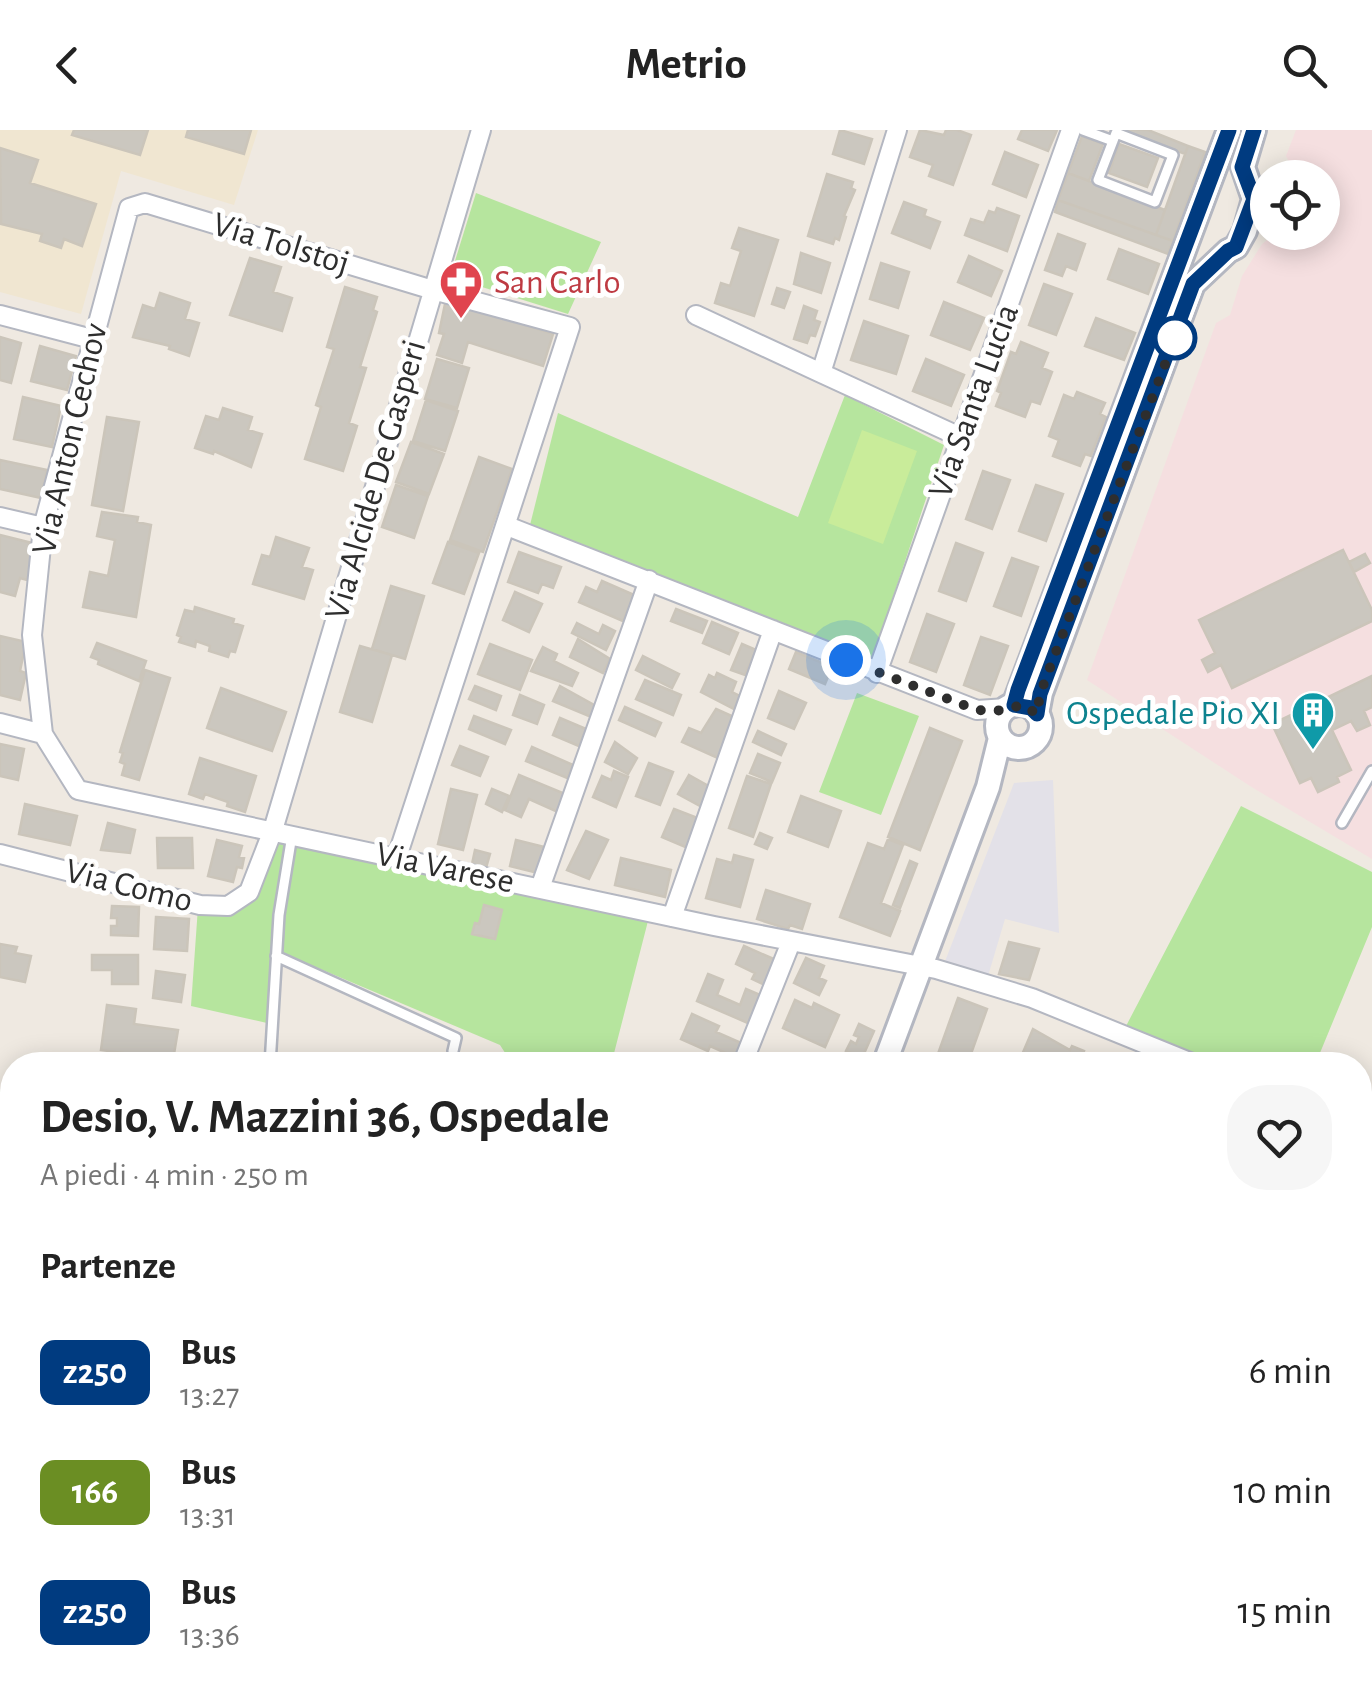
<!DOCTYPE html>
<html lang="it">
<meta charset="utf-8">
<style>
:root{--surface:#fff;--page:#f6f6f6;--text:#222;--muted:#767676}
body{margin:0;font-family:"Alegreya Sans",sans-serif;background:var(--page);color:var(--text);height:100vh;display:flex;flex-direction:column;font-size:38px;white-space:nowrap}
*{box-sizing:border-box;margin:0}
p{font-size:32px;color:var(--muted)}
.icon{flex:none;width:55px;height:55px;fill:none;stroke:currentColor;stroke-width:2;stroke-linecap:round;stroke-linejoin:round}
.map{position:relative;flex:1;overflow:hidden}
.sheet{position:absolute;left:0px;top:922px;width:1372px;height:642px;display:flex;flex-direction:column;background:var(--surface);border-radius:40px 40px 0 0;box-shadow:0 5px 25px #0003}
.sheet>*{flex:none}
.badge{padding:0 20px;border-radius:15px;font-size:35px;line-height:65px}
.fabs{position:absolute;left:1250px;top:30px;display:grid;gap:20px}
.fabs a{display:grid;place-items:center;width:90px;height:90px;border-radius:50%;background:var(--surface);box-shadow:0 5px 25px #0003;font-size:50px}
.you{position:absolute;width:50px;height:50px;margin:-25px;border:8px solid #fff;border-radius:50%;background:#1a73e8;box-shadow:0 0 0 15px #1a73e833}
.map>.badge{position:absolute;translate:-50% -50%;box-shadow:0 0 0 5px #fff}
h2{padding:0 40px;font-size:38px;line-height:90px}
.round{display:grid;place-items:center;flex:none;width:105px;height:105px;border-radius:40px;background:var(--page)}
.overview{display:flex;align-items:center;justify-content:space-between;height:170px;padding:0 40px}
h1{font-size:48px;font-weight:700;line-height:75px}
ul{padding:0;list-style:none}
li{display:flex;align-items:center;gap:30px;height:120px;padding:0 40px}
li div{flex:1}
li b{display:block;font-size:38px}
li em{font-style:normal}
li .badge{min-width:110px;font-weight:700;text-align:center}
header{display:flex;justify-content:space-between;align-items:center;height:130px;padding:0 40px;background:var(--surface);font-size:45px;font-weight:700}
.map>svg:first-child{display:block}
</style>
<header><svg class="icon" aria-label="back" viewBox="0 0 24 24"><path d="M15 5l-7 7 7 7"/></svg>Metrio<svg class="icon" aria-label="search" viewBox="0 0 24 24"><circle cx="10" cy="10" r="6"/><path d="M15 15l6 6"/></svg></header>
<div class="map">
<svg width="1372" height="1564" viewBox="0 0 1372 1564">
<rect width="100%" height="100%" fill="#efe9e1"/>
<path fill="#e3e1e8" d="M1053,650L1059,803L1005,789L988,846L944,834L1014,653Z"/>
<path fill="#f0e6d1" d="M0,0H258L234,75L121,41L81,184L0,162Z"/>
<path fill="#f5dfe0" d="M1296,0H1372V729L1250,656L1087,550L1216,193L1230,185L1242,146L1262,114L1276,103L1322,102V48L1297,47L1286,26Z"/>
<path fill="#b6e59e" d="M476,63L601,112L568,184L450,147Z
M845,265L944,315L872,530L530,395L558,283L798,387Z
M857,563L919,586L881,685L819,662Z
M1241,676L1372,742V797L1315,935H1215L1125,898Z
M278,711L286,712L273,785L267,893L191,876L198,777L255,763Z
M296,715L648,791L611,935H513L500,915L280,822Z
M0,961L12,964V1098L0,1095Z
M1360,1023L1372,1029V1192L1360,1215Z
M0,1130L12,1135V1188H0Z
M1360,1269L1372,1275V1441L1360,1436Z
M0,1392L12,1395V1530L5,1564H0Z
M23,1552H421L425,1564H21Z
M1048,1553V1552L1219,1553L1215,1564H1044Z"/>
<path fill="#c9ec9a" d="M862,300L917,321L883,414L828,393Z"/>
<path fill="#cbc7bf" stroke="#cbc5ba" stroke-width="2.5" d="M74,0H148L140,25L72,5Z
M188,0H251L244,24L186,7Z
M840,0L872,9L864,34L833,24Z
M920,0L944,5L946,0H957L971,5L953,55L929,46L933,35L910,27Z
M1022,0H1057L1048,21L1018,9Z
M1122,0H1148L1188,16L1185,24Z
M1082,6L1103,14L1089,51L1068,43Z
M1119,14L1158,28L1147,57L1109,43Z
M1188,16L1205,22L1173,111L1156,105Z
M0,18L38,30L30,53L96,74L82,116L64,109L61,118L40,111L42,104L1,94Z
M1005,22L1038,35L1026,67L993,54Z
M1068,43L1165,80L1156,105L1058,70Z
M827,44L853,52L851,58L855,60L844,86L846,87L839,110L835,108L833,114L808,106Z
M1058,70L1173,111L1168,124L1055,82Z
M904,72L926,80L924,86L940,92L930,118L892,103Z
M997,78L1019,86L1007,121L965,105L971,89L984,93L989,81L995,83Z
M739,98L778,110L754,186L715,173L721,153L730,156L741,121L732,118Z
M1058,104L1085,114L1076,140L1066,136L1062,146L1045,140Z
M1119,119L1159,134L1148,164L1108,149Z
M801,123L830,133L821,163L794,154Z
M969,126L1002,141L991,166L958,152Z
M250,128L281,137L273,162L292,168L282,201L230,185Z
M881,133L909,142L898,178L870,169Z
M1044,154L1072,164L1056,205L1029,195Z
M345,157L377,167L373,180L377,182L360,237L366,238L349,293L357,296L343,341L305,329L321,277L316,275L334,219L327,217Z
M777,158L790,162L784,178L772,174Z
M160,163L190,173L185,189L199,193L189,226L169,219L170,216L133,207L143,175L155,179Z
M446,169L553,204L543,236L468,212L462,233L437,225L444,204L439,203Z
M944,172L984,188L970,220L931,205Z
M804,176L817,181L814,190L820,192L815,206L810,205L807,213L794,209Z
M1096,188L1135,203L1124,230L1085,216Z
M864,191L908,206L896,244L851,230Z
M0,207L21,213L11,253L0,250Z
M1021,212L1048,223L1042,238L1052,242L1040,274L1031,271L1025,287L996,276L1001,263L997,261L1011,222L1016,224Z
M40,216L76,226L67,260L31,251Z
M437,229L469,238L457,278L425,269Z
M926,229L964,245L951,276L913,261Z
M1077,262L1105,273L1100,284L1106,287L1091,326L1085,324L1080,336L1053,326L1059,310L1049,306L1064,265L1074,269Z
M23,267L61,276L52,317L14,309Z
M426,270L458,281L445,321L413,311Z
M223,278L252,287L248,300L262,304L251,337L214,321L213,324L195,318L206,286L219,290Z
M107,287L139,292L123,381L92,375Z
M411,312L444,324L429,364L396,352Z
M479,327L512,339L483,422L450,410Z
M0,330L47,340L41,368L0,359Z
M983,341L1010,350L992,399L966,389Z
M396,355L428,366L414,408L382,397Z
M1036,355L1063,364L1046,411L1019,401Z
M102,382L138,387L137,392L151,395L136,487L83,477L90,442L108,446L115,410L97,406Z
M0,405L36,414L27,450L20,448L15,466L0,462Z
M276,407L309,418L302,437L313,440L304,469L253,454L262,425L270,427Z
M448,412L479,423L464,464L433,453Z
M956,413L983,423L966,471L939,461Z
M1343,420L1372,480V491L1232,558L1221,535L1208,542L1202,530L1215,523L1199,490Z
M519,422L561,437L553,458L542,454L538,463L508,452Z
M1365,424L1370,433L1354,442L1349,432Z
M1012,428L1038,437L1021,486L994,476Z
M602,451L634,465L623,491L579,472L586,457L597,462Z
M391,456L424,466L405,529L372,519Z
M515,462L542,474L529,502L503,490Z
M195,477L234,489L233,493L243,496L235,522L230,521L228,527L209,521L210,516L196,511L195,517L179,512L181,507L177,505L185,480L194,482Z
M676,479L707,491L702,503L671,491Z
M927,484L954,494L936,542L910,532Z
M712,492L738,503L729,524L703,513Z
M577,493L599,504L603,495L615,501L606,520L572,503Z
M0,506L26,512L20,541L26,543L20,570L0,565Z
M981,507L1008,516L990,565L964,555Z
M578,509L610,529L603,543L570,527Z
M97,513L146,531L139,551L98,534L99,530L91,527Z
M490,514L532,530L520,560L478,544Z
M742,514L756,520L745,545L731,540Z
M360,516L392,525L372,592L340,582Z
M543,517L557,524L554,531L578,543L572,556L531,541Z
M796,522L832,537L825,554L789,539Z
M643,526L679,544L672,558L636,540Z
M145,540L170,548L139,650L122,645L125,634L120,632L123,623L120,622Z
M717,543L736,552L732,562L740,566L734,579L701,562L709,545L715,548Z
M1372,546V577L1364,581L1370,595L1357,601L1351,591L1332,600L1351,640L1337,647L1339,652L1318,662L1311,648L1300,653L1272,594Z
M645,550L681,565L673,585L636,569Z
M475,556L501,566L496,580L469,569Z
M560,556L596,576L591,587L553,571Z
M221,558L286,582L272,621L207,598Z
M779,561L806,573L794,599L768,588Z
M520,565L544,575L537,594L513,585Z
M625,577L661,593L655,606L619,590Z
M716,579L736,588L718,628L682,612L689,598L701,603Z
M474,586L511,600L505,614L469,599Z
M560,588L586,599L579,616L553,605Z
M930,598L962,611L920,720L888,707Z
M758,601L786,614L781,625L753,612Z
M615,612L637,628L628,644L605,632Z
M0,614L24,619L18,650L0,646Z
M460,616L488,627L480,646L452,635Z
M532,617L573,635L567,648L526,631Z
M758,624L780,633L772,652L750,643Z
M200,628L256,646L245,682L227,676L228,672L205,664L203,669L189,664Z
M649,633L673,642L660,675L636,666Z
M614,641L628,647L616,677L593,667L602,646L611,650Z
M519,645L565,664L558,682L529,669L521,687L505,680Z
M689,645L712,658L702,677L678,664Z
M747,646L771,654L753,707L729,698Z
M451,659L477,665L463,720L438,714Z
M492,659L509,666L502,682L486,674Z
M801,666L841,681L828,717L788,702Z
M25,674L77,686L70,715L19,704Z
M674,679L700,689L688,718L662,707Z
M108,693L135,700L130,723L101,720Z
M586,701L608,710L589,749L567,740Z
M760,703L772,708L767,719L755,714Z
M157,708H192L193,738H158Z
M888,709L903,715L881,773L900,781L890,806L840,787L868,713L884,719Z
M217,710L242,716L239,727L244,728L242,738L237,737L233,752L208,746Z
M516,710L544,717L538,743L510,736Z
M475,720L490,724L486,738L472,734Z
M734,725L753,730L740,777L706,768L717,729L732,733Z
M621,728L671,740L665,767L615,755Z
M910,731L917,734L900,778L893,775Z
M766,760L810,774L802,799L790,795L788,799L757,789Z
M484,775L502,780L495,809L472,804L475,793L479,794Z
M112,776L139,777L138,806L111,805V796H117V788H111Z
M156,787L189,789L187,821L154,819Z
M1009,812L1039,819L1029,850L999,844Z
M0,814L17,817L15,823L31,826L25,852L0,847Z
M744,816L776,830L765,855L752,849L755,843L736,834Z
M92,825H138V854H112V840H92Z
M806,828L824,836L819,848L826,851L819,865L794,853Z
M156,841L185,845L181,872L153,868Z
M708,844L723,850L717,865L740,875L746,859L760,865L748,893L697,871Z
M958,868L987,879L967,935H934Z
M795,870L812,878L814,873L839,885L825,917L783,898Z
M107,875L136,879L134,894L178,900L173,930L101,920Z
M692,884L719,896L716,902L741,913L735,927L710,916L708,921L681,909Z
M859,894L874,901L862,928L846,921L851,911L856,914L859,907L854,905Z
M1033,899L1070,920L1072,916L1084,921L1079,935L1018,934Z
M483,1552H511L512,1557L484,1560Z
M742,1552H769L766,1564L740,1558Z
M792,1552H811L829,1560L827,1564H787Z
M864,1552L890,1558L892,1552H924L938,1559L936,1564H860Z
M990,1552H1030L1025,1563L1012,1557L1009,1564L989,1556Z"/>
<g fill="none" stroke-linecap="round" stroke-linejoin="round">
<g stroke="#b4b7c1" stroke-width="14">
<path id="lane" d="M1083,0L1113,11
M1116,3L1173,25L1155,72L1098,50Z
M1342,693L1372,641
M276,826L456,908L453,921
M270,935L279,785L292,705
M432,1552L436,1564
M16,1564L19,1552"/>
</g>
<g stroke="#b4b7c1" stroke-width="22">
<path id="street" d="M897,0L821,243L960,307
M0,185L92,209
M696,185L821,243
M0,387L43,397
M507,396L977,580L1007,578
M877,543L1071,0
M0,593L43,604L78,660L714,796L936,839L1032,868L1197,935
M43,604L32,505L43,397L129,78L145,73L433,160L570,197L397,727
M0,724L200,775L228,776L249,762L273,700L481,0
M540,758L649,450
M672,787L773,500
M742,935L791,812
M1360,1013L1372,1019
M658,1552L692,1564
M1235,1564L1238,1552"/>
</g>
<g stroke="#b4b7c1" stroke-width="28">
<path id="secondary" d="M997 596a22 22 0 1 1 44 0a22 22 0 1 1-44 0Z
M1014,575L1229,0
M1037,584L1041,563L1193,154L1228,121L1236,117L1245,101L1254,69L1243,37L1254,0
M884,935L988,657L1000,608
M0,1119L12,1123
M652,1564L657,1552"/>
</g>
<use href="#lane" stroke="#fff" stroke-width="9"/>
<use href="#street" stroke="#fff" stroke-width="18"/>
<use href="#secondary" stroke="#fff" stroke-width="22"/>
</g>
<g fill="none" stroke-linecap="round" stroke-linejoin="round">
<g stroke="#fff" stroke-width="22">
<path id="line" d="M1229,0L1018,560L1014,575L1031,578L1037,584L1040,564L1193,154L1228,121L1236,117L1254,69L1242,37L1254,0"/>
</g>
<use href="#line" stroke="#003b80" stroke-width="15"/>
<path stroke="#2e2e2e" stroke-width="10" stroke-dasharray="0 18" d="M846,530L977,580L996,581L1023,575L1037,584L1040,564L1175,208"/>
</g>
<defs>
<g id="pharmacy-pin" transform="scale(2.25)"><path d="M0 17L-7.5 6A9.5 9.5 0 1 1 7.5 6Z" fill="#e0444e" stroke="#fff"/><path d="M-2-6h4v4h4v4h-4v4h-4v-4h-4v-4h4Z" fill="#fff"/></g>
<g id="building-pin" transform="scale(2.25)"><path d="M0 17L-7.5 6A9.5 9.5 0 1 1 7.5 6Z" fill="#0f9aa8" stroke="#fff"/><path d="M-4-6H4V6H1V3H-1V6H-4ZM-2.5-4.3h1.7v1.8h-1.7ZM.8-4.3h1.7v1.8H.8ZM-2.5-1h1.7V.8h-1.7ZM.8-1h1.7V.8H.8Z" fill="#fff"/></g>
</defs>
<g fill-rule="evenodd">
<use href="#pharmacy-pin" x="461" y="152"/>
<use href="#building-pin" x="1313" y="583"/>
</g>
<circle fill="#fff" stroke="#003b80" stroke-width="5" cx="1175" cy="208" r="20"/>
<g text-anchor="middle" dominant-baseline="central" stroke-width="10" stroke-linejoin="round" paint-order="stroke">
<g font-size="35" fill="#2e2e2e" stroke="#fff">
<text transform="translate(281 114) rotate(17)">Via Tolstoj</text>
<text transform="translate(974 271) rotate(-70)">Via Santa Lucia</text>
<text transform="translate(70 309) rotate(-77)">Via Anton Cechov</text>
<text transform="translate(376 350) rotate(-74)">Via Alcide De Gasperi</text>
<text transform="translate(445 738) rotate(12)">Via Varese</text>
<text transform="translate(129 756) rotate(14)">Via Como</text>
</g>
<g font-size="35" fill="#be3a42" stroke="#fff" text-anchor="start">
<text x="494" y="152">San Carlo</text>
</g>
<g font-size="35" fill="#0d838f" stroke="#fff" text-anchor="end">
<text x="1280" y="583">Ospedale Pio XI</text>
</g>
</g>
</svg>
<div class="fabs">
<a><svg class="icon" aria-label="locate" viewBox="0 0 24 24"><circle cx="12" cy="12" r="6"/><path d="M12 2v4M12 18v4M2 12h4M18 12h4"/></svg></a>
</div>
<div class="you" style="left:846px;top:530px"></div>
<section class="sheet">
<div class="overview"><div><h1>Desio, V. Mazzini 36, Ospedale</h1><p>A piedi · 4 min · 250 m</p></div><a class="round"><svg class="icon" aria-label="heart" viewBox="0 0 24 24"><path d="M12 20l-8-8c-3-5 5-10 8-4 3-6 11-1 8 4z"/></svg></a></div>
<h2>Partenze</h2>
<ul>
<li><span class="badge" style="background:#003b80;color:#fff">z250</span><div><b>Bus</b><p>13:27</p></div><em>6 min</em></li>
<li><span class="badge" style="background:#6b8e23;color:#fff">166</span><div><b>Bus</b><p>13:31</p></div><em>10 min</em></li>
<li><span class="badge" style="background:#003b80;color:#fff">z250</span><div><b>Bus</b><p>13:36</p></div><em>15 min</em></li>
</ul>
</section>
</div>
